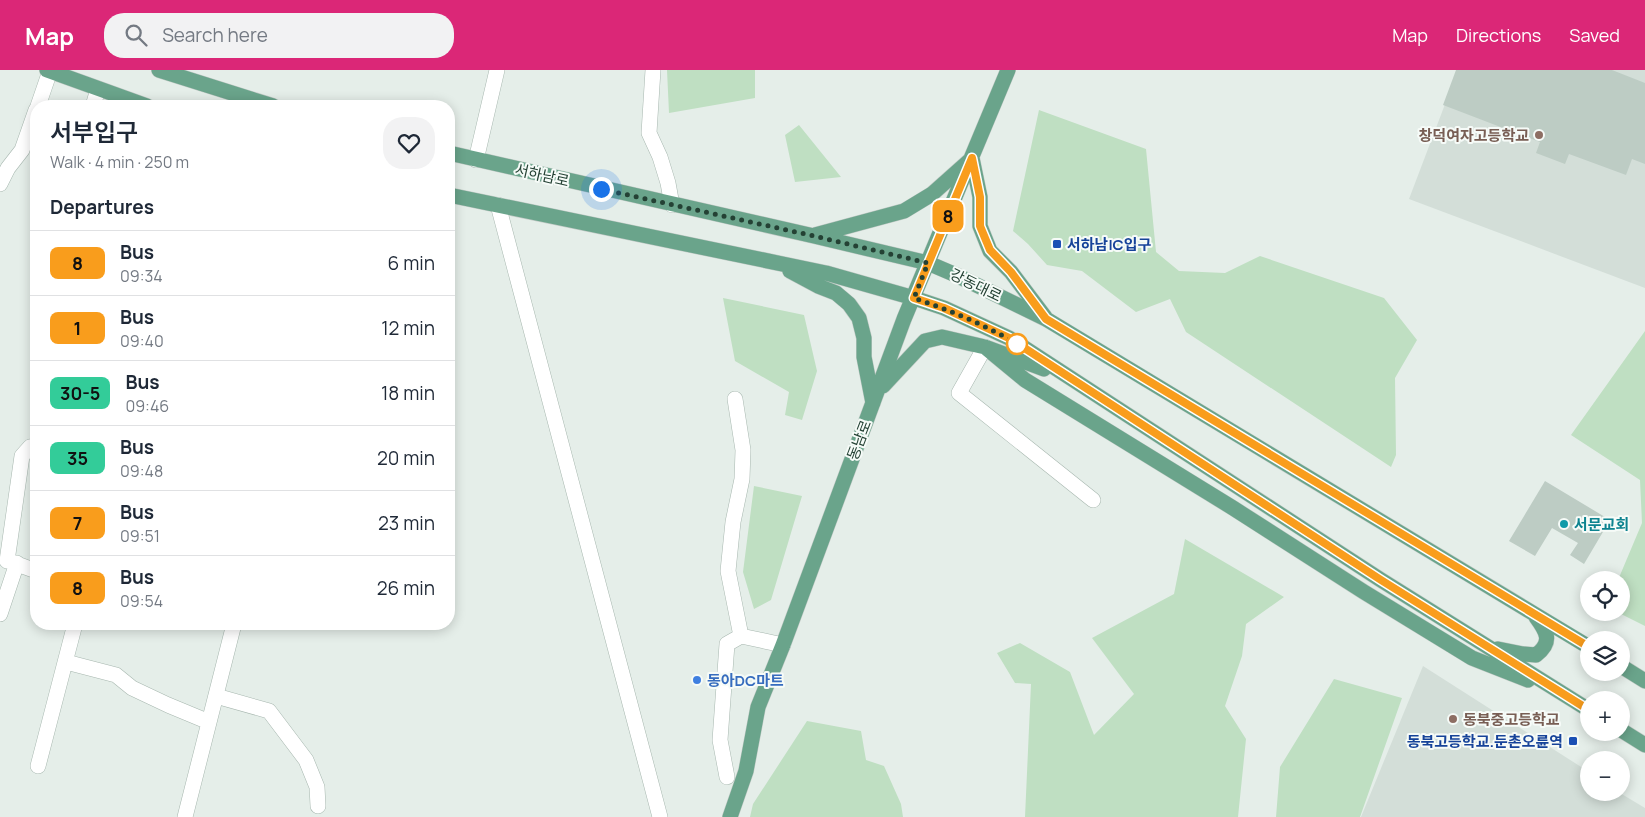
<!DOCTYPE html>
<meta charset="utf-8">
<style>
:root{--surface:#fff;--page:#f2f2f3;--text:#1f2937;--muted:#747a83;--line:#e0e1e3;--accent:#db2777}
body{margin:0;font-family:Manrope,"Noto Sans KR",sans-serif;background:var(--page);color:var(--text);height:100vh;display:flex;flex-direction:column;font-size:19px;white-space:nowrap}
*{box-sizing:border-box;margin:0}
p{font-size:16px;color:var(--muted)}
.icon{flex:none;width:28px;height:28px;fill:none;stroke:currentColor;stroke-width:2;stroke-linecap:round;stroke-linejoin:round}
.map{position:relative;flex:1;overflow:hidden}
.side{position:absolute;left:30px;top:30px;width:425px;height:530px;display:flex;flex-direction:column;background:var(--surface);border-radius:20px;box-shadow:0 2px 12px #0003}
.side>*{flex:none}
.badge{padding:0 10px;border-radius:8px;font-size:18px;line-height:32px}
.buttons{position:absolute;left:1580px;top:501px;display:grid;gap:10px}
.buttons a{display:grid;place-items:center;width:50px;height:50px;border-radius:50%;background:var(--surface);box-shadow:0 2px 12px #0003;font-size:25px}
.you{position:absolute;width:25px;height:25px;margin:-12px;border:4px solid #fff;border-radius:50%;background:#1a73e8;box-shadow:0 0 0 8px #1a73e833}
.map>.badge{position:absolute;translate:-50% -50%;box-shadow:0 0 0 2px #fff}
h2{padding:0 20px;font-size:19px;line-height:45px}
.round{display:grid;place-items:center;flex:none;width:52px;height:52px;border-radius:20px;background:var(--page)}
.headline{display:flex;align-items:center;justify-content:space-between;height:85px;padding:0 20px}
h1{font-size:24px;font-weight:600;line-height:38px}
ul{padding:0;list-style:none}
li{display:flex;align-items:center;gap:15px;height:65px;padding:0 20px;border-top:1px solid var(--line)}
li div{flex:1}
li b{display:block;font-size:19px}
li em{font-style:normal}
li .badge{min-width:55px;font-weight:700;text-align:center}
header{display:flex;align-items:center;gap:30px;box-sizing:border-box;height:70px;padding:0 25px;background:var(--accent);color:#fff}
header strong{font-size:24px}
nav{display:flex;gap:28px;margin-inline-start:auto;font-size:18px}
.search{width:350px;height:45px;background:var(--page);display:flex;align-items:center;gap:12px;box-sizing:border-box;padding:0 18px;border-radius:20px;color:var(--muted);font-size:19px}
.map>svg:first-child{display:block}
</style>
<header>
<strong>Map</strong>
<div class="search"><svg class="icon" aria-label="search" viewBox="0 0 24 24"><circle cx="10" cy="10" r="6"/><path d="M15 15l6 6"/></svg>Search here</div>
<nav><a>Map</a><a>Directions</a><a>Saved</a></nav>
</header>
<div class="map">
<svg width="1645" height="747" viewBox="0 0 1645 747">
<rect width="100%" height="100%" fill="#e5eee9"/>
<path fill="#d3ded8" d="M1458,0H1645V218L1409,129Z
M1423,596L1589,702V722L1620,723L1645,738V747H1361Z"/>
<path fill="#bfdfc2" d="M667,0H755V28L669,43Z
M1039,40L1146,79L1156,182L1179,201L1225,203L1260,186L1384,228L1417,270L1395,308L1396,385L1391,397L1186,262L1170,229L1136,242L1082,201L1047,195L1028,174L1013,161Z
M799,55L841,107L795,112L785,65Z
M723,228L804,245L817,301L802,350L785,345L789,322L735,291Z
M1645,261V556L1619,543L1621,542V510H1618L1642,453L1640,410L1571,365Z
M754,416L802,426L771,530L754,539L743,502Z
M1185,469L1284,527L1246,554L1242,586L1225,636L1246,669L1238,747H1025L1031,614L1015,613L997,583L1020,573L1070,602L1094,665L1134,624L1092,568L1174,524Z
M1334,609L1402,628L1360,747H1276L1280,697Z
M807,651L861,661L866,690L884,696L901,734L903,747H750L753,734Z"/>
<path fill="#bdccc4" d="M1456,0H1612L1645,13V94L1632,89L1626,105L1569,84L1565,94L1536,83L1540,72L1443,35Z
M1545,411L1610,450L1584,494L1570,485L1578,473L1552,458L1535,486L1509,471Z"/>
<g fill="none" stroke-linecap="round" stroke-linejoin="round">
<g stroke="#a7b7af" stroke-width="16">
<path id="minor" d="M653,0L649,63L660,87L668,113L672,135
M38,36L50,1
M93,36L98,19
M476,90L497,0
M0,114L8,98L22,80L36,40
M498,135L660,747
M985,277L959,323L1093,430
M735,329L743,380L742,409L733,452L728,501L741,566
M7,491L22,386L30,377L36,376
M9,491L36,501
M0,544L17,493
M66,592L116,605L132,618L168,635L209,652
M216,626L269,641L306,690L317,717L318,736
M38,696L75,554
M727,707L720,670L727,574L741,566L783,575
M185,747L234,554"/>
</g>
<g stroke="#c2cac6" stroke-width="16">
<path id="major" d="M47,0L147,36
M159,0L273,36
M449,83L814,166L928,193L956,205L1046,249L1589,577
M972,88L980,127V156L990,181L1011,202L1045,247
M449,125L826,203L914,228L944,238L1009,268L1381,510L1589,640
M815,165L904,141L932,124L969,91
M790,201L818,216L836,223L849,234L859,248L864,268V287L873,333
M985,277L1025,310L1233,438L1364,522L1472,588L1528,610
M883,316L925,271L942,267L985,277L1044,299
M1498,579L1523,584L1536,585C1553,572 1547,562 1536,547
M1621,596L1645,611
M1621,660L1645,675
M730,747L746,701L758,637L783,575L904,249L1008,0"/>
</g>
<use href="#minor" stroke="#fff" stroke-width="15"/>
<use href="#major" stroke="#6aa48b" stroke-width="15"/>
</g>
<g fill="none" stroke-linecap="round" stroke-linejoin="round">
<g stroke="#fff" stroke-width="11">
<path id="line" d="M1589,577L1046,249L1011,202L990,180L980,156V127L972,88L914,228L944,238L1009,268L1381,510L1589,640"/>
</g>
<use href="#line" stroke="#f99d1c" stroke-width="8"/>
<path stroke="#244134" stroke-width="5" stroke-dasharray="0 9" d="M601,119L814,166L928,193L914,228C952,241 990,257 1024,278L1017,274"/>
</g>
<g fill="#8d6e63" stroke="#f6fbf8" stroke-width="2">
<circle cx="1539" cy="65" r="5"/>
<circle cx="1453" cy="649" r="5"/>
</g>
<g fill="#1a4fb4" stroke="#f6fbf8" stroke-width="2">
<rect x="1052" y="169" width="10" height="10" rx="2.5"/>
<rect x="1568" y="666" width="10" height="10" rx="2.5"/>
</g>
<circle fill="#fff" stroke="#f99d1c" stroke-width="2.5" cx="1017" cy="274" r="10"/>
<circle fill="#0f9aa8" stroke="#f6fbf8" stroke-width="2" cx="1564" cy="454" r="5"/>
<circle fill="#3f7fe0" stroke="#f6fbf8" stroke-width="2" cx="697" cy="610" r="5"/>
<g text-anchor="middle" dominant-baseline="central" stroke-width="4" stroke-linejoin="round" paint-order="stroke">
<g font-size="15" font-weight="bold" fill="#785e54" stroke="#f6fbf8" text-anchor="end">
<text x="1529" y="65">창덕여자고등학교</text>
<text x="1463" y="649" text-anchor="start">동북중고등학교</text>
</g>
<g font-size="15" fill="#244134" stroke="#f6fbf8">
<text transform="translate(542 105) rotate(13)">서하남로</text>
<text transform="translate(976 215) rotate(26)">강동대로</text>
<text transform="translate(859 370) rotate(-69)">동남로</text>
</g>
<g font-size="15" font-weight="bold" fill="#164399" stroke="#f6fbf8" text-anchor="start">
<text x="1067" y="174">서하남IC입구</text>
<text x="1563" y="671" text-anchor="end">동북고등학교.둔촌오륜역</text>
</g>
<g font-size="15" font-weight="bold" fill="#0d838f" stroke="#f6fbf8" text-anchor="start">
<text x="1574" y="454">서문교회</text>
</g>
<g font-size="15" font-weight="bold" fill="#366cbe" stroke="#f6fbf8" text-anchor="start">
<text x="707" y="610">동아DC마트</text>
</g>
</g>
</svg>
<div class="buttons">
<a><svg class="icon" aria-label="locate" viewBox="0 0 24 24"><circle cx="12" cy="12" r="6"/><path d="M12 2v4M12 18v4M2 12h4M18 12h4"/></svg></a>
<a><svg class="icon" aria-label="layers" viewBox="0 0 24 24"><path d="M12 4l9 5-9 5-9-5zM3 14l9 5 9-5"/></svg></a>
<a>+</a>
<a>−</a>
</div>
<div class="you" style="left:601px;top:119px"></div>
<b class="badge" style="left:948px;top:146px;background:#f99d1c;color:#111">8</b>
<section class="side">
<div class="headline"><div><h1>서부입구</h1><p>Walk · 4 min · 250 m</p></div><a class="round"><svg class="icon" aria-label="heart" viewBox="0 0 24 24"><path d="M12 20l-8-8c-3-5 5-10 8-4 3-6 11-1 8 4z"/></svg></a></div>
<h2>Departures</h2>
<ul>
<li><span class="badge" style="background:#f99d1c;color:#111">8</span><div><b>Bus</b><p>09:34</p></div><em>6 min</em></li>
<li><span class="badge" style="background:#f99d1c;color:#111">1</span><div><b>Bus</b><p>09:40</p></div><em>12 min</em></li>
<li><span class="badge" style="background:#3c9;color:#111">30-5</span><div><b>Bus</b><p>09:46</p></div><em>18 min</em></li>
<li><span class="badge" style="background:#3c9;color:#111">35</span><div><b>Bus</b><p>09:48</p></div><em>20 min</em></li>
<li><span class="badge" style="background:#f99d1c;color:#111">7</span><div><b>Bus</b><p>09:51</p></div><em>23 min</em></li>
<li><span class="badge" style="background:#f99d1c;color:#111">8</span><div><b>Bus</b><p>09:54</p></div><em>26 min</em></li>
</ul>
</section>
</div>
